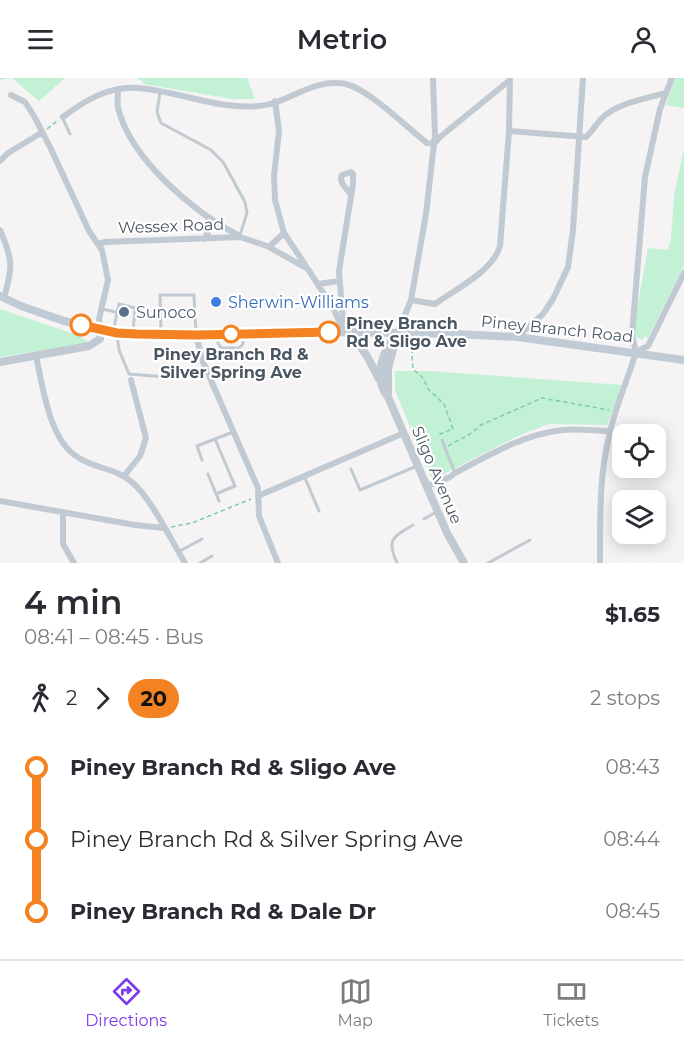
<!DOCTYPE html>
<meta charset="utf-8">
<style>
:root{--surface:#fff;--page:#f2f2f3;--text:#2b2b33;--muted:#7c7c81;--line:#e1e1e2;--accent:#7c3aed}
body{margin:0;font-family:Montserrat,sans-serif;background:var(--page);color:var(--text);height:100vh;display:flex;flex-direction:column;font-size:22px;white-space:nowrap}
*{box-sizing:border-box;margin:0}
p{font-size:20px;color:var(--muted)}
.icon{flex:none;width:33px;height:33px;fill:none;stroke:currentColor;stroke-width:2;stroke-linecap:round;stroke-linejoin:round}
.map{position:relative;height:485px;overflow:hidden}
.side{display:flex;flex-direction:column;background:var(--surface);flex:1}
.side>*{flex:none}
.badge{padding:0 12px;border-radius:20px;font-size:21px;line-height:39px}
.controls{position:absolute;left:612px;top:346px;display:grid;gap:12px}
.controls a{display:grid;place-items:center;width:54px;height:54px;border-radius:12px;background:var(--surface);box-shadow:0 3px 15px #0003;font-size:30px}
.map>.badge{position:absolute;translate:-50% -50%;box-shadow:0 0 0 3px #fff}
.legs{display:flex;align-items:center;gap:9px;height:66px;padding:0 24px;font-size:20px}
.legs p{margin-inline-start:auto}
.overview{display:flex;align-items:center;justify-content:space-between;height:102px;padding:0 24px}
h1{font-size:33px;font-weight:600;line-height:45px}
ul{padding:0 24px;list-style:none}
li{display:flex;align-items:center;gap:21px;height:72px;font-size:22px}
li i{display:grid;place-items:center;width:9px;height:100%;margin:0 8px;background:currentColor}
li i::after{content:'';width:15px;height:15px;margin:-8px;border:4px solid;border-radius:50%;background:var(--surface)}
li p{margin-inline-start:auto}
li:first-child i{background:linear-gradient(#0000 50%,currentColor 0)}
li:last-child i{background:linear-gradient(currentColor 50%,#0000 0)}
header{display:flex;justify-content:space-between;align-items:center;height:78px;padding:0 24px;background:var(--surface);font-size:27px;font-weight:600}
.tab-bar{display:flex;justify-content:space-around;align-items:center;height:84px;border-top:2px solid var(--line);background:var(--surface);font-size:16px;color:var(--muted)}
.tab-bar a{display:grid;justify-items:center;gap:3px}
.tab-bar .active{color:var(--accent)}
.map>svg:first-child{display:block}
</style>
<header><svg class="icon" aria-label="menu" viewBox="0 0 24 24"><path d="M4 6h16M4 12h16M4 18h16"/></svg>Metrio<svg class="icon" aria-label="person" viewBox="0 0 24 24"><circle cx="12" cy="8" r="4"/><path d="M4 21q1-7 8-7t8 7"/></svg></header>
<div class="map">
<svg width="684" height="485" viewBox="0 0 684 485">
<rect width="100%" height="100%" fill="#f5f3f3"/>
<path fill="#c3f1d5" d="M0,0H65L39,23L12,0L0,2Z
M138,0H247L255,21H233L143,6V3L138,2Z
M675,0H684V30L666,27Z
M684,70V188L648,260L645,258L642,262L633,257L630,247L639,220L648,170L668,172L671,160L674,118Z
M0,231L77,257L90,265L88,268L63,269L0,279Z
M395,293H430L622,307L607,347L549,346L520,357L432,402L395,312Z"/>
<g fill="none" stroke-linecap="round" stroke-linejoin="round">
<path stroke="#7ad0a6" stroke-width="1.5" stroke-dasharray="4.5 3" stroke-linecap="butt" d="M47,51L57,43
M413,263L412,277L413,291L423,300L428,311L444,326L453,351L440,356L441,358
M448,368L470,356L481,347L542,320L609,332
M171,449L192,445L251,421"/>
<path stroke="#c1cad2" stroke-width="3" d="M160,14L157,34L161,45L211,72L223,84L245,124L247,135L240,157
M63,41L70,56
M102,231L116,234
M113,254L119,226L135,230L133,254
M161,256L160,217H194L196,255
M117,257L119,272L129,296L166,299L177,294
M217,258L218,265L221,270H239L243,266V258
M215,361L235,408L216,416
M442,362L455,395
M202,382L197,368L233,354
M351,391L360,412L417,388
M208,396L219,423
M305,400L319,433
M424,441L436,434
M180,473L202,461
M200,485L212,478
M397,485C386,461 393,459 413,447
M488,485L530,462"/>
<path stroke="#c1cad2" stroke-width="6" d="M118,11C118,17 117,24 118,30C131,82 194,134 239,158
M11,17L25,24L34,38L51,71L89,153L102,172L108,202L99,241L100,252
M275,23L279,53L274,98L275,122L284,155L306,188
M63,39C84,23 110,7 138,10C178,13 218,32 259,28C291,25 310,0 346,6C370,12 406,49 427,65L434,66L440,59L510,2
M509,53L586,59C593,53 596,46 602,40C617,25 645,21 665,15
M0,83L8,75L41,55
M0,152C13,182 13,188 4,220
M204,161L208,155V140
M98,166L105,164L240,159L267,168L308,191L334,232L344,254
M269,169L284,155
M318,206L339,203
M411,222L435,226C456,211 493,193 500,168L509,53L510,1
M343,244L339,193L353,106V96L351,94L342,97L341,101L342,105L351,117
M398,254L411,222L426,136L435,57L433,0
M196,257L203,284L258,410L259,438L278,485
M517,259L543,236L553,221L568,189L573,152L583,0
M636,274L632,257L645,99L660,31L672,0
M36,278C43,309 49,363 79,380C96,391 117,390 133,405C152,422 171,462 185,485
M124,398L140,378L146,360L131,302
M428,408L450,399L455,395C489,377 524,356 563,352C578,350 595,353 610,353
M258,418L404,355
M0,423L135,447L164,450
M63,434V466L74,485
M600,485C600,442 599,396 610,354C616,327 628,301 636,274L648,268L684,195"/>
<path stroke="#c1cad2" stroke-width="8" d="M350,254L367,278L379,301
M398,254C383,272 372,299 388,319L447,455L464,485
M0,284L89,268L100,261V252
M388,319V290L397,258"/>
<path stroke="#c1cbd6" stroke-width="8" d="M0,218L21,228L64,243L117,255L196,257L344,254L457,256L517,259L684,282"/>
</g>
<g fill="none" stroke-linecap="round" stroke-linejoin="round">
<g stroke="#fff" stroke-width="14">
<path id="line-1" d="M81,247L117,255L137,256L196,257L329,254"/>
</g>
<use href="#line-1" stroke="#f58220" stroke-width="9"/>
</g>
<circle fill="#3f7fe0" stroke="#fff" stroke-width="2" cx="216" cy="224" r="6"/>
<circle fill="#5c6f8a" stroke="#fff" stroke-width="2" cx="124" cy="234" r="6"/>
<g fill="#fff" stroke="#f58220" stroke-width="3">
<circle cx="81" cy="247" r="10"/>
<circle cx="329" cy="254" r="10"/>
<circle cx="231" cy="256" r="8"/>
</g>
<g text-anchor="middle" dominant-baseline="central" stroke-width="4.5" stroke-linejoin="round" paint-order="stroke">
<g font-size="16" fill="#4a5661" stroke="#fff">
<text transform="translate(171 148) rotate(-2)">Wessex Road</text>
<text transform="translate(557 251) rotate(6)">Piney Branch Road</text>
<text transform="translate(437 397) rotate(67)">Sligo Avenue</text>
</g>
<g font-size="16" fill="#366cbe" stroke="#fff" text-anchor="start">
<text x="228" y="224">Sherwin-Williams</text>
</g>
<g font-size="16" fill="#4e5e75" stroke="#fff" text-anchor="start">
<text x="136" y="234">Sunoco</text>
</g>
<g font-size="16" font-weight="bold" fill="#4a5661" stroke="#fff" text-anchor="start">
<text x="346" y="245">Piney Branch<tspan x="346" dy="18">Rd &amp; Sligo Ave</tspan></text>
<text x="231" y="276" text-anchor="middle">Piney Branch Rd &amp;<tspan x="231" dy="18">Silver Spring Ave</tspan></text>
</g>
</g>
</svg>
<div class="controls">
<a><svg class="icon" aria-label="locate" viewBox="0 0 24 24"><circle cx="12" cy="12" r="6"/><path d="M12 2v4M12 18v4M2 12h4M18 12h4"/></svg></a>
<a><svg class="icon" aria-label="layers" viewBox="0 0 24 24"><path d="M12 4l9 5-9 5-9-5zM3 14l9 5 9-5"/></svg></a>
</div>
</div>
<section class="side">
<div class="overview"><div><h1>4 min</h1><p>08:41 – 08:45 · Bus</p></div><b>$1.65</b></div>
<div class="legs"><svg class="icon" aria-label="walk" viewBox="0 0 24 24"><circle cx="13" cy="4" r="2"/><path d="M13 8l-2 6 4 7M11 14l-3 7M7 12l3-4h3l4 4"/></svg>2<svg class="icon" aria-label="forward" viewBox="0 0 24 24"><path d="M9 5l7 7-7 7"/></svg><b class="badge" style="background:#f58220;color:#111">20</b><p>2 stops</p></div>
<ul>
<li><i style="color:#f58220"></i><b>Piney Branch Rd &amp; Sligo Ave</b><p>08:43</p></li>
<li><i style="color:#f58220"></i><span>Piney Branch Rd &amp; Silver Spring Ave</span><p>08:44</p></li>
<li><i style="color:#f58220"></i><b>Piney Branch Rd &amp; Dale Dr</b><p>08:45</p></li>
</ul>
</section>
<nav class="tab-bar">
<a class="active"><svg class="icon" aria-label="directions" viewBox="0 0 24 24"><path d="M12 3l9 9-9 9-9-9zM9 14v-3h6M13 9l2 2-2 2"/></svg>Directions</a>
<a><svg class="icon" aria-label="map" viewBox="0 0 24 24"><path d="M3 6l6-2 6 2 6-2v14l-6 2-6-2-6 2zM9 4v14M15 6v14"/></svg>Map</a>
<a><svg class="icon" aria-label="tickets" viewBox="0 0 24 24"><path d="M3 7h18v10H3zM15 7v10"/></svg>Tickets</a>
</nav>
